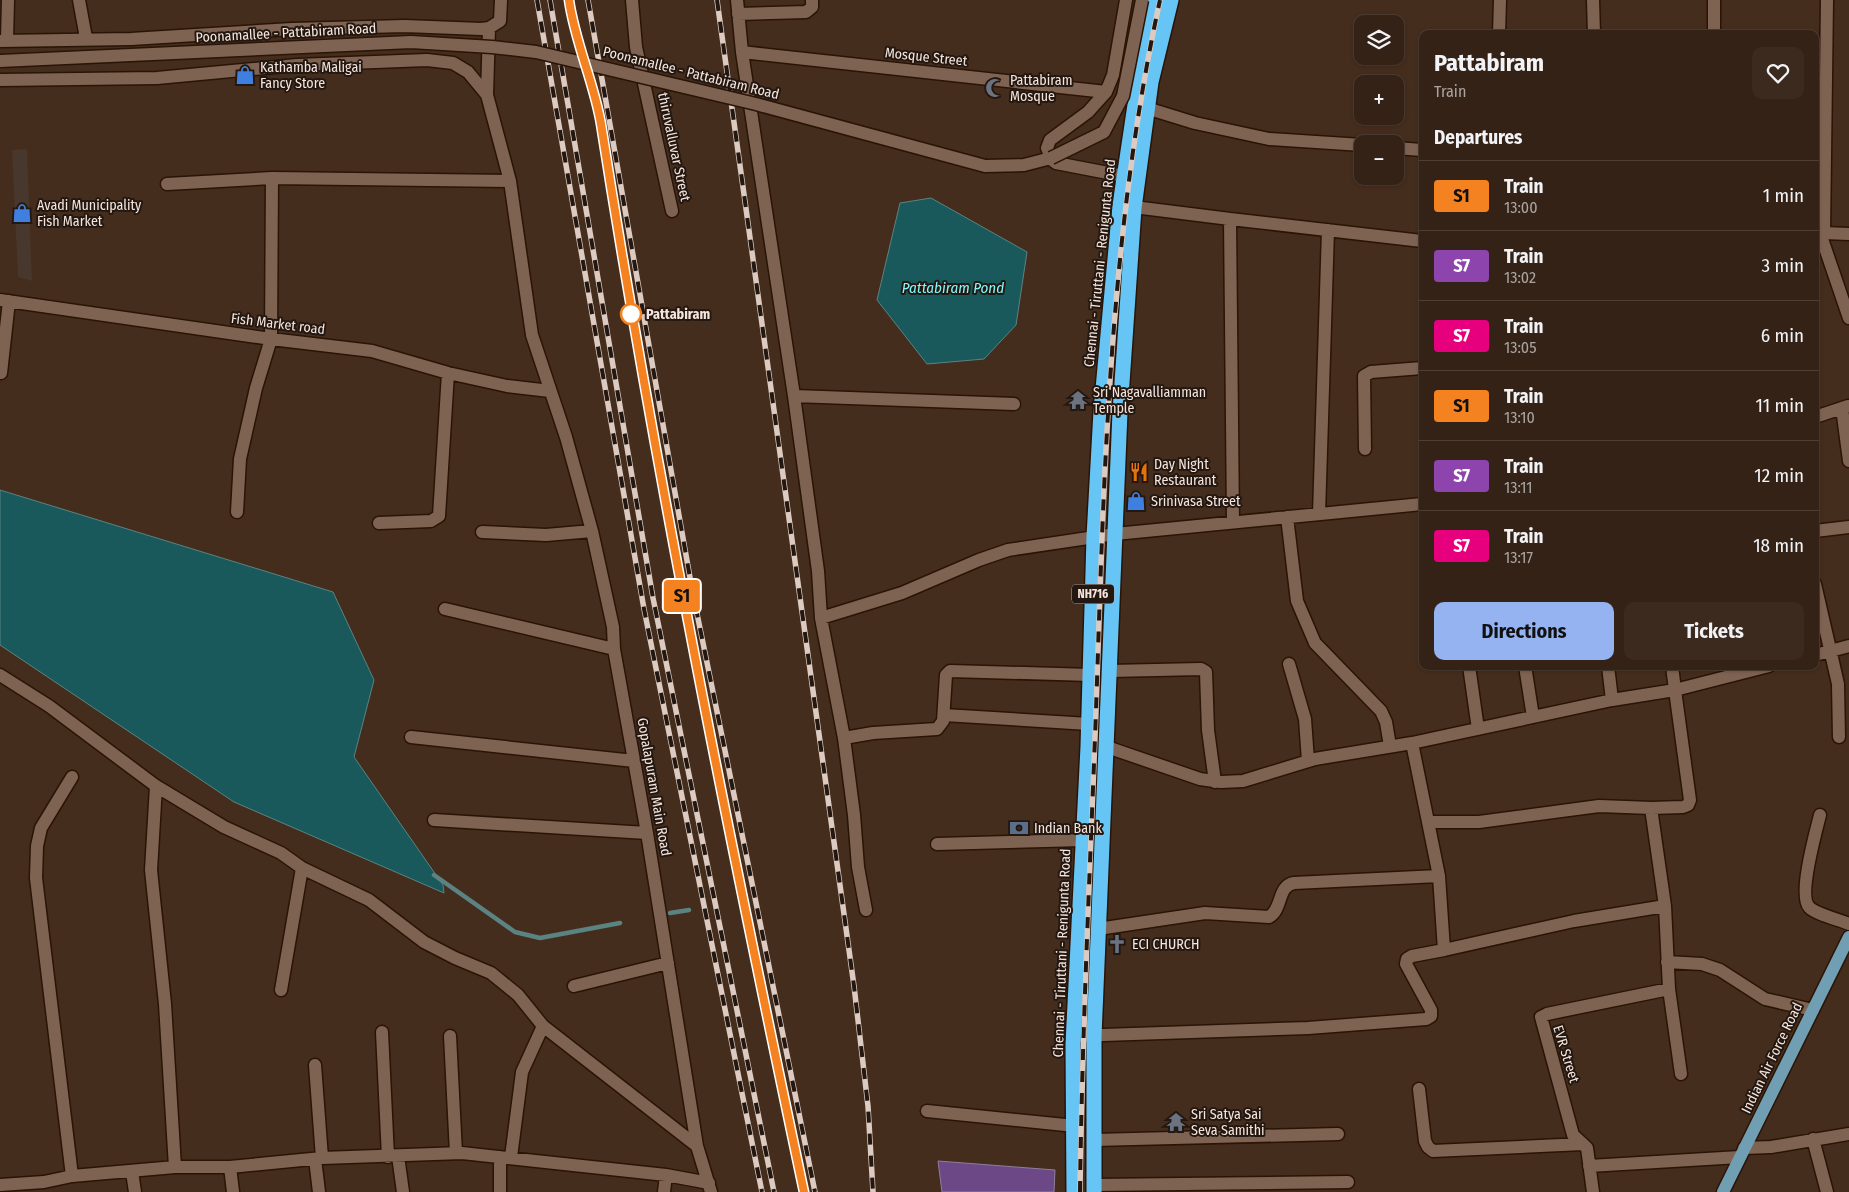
<!DOCTYPE html>
<meta charset="utf-8">
<style>
:root{--surface:#342216;--page:#3c2a1f;--text:#f1f3f6;--muted:#a9a4a1;--line:#4e3f35;--accent:#95b2f1}
body{margin:0;font-family:"Fira Sans Condensed",sans-serif;background:var(--page);color:var(--text);height:100vh;display:flex;flex-direction:column;font-size:19px;white-space:nowrap}
*{box-sizing:border-box;margin:0}
p{font-size:16px;color:var(--muted)}
.icon{flex:none;width:28px;height:28px;fill:none;stroke:currentColor;stroke-width:2;stroke-linecap:round;stroke-linejoin:round}
.map{position:relative;flex:1;overflow:hidden}
.panel{position:absolute;left:1419px;top:30px;width:400px;height:640px;display:flex;flex-direction:column;background:var(--surface);border-radius:10px;box-shadow:0 1px 4px #0004,0 0 0 1px var(--line)}
.panel>*{flex:none}
.badge{padding:0 10px;border-radius:4px;font-size:18px;line-height:32px}
.fabs{position:absolute;left:1354px;top:15px;display:grid;gap:10px}
.fabs a{display:grid;place-items:center;width:50px;height:50px;border-radius:10px;background:var(--surface);box-shadow:0 1px 4px #0004,0 0 0 1px var(--line);font-size:25px}
.map>.badge{position:absolute;translate:-50% -50%;box-shadow:0 0 0 2px #fff}
h2{padding:0 15px;font-size:19px;line-height:45px}
.round{display:grid;place-items:center;flex:none;width:52px;height:52px;border-radius:10px;background:var(--page)}
.headline{display:flex;align-items:center;justify-content:space-between;height:85px;padding:0 15px}
h1{font-size:24px;font-weight:700;line-height:38px}
.button{display:flex;gap:10px;margin-top:auto;padding:10px 15px}
.button a{flex:1;height:58px;border-radius:10px;background:var(--accent);color:#111;font-size:20px;font-weight:700;line-height:58px;text-align:center}
.button a+a{background:var(--page);color:var(--text)}
ul{padding:0;list-style:none}
li{display:flex;align-items:center;gap:15px;height:70px;padding:0 15px;border-top:1px solid var(--line)}
li div{flex:1}
li b{display:block;font-size:19px}
li em{font-style:normal}
li .badge{min-width:55px;font-weight:700;text-align:center}
.map>svg:first-child{display:block}
</style>
<div class="map">
<svg width="1849" height="1192" viewBox="0 0 1849 1192">
<rect width="100%" height="100%" fill="#452d1d"/>
<path fill="#47372c" d="M27,149L32,281L18,277L12,150Z"/>
<path fill="#19595b" stroke="#5b8382" d="M931,198L1027,252L1016,325L984,359L927,364L877,300L900,203Z
M0,490L333,592L374,680L354,757L443,885L444,893L234,802L0,645Z"/>
<g fill="none" stroke-linecap="round" stroke-linejoin="round">
<path stroke="#5b8382" stroke-width="4.5" d="M434,875L515,932L540,938L620,923
M670,913L689,910"/>
</g>
<path fill="#6c4886" stroke="#8e7f9a" d="M938,1161L1055,1170L1054,1192H942Z"/>
<g fill="none" stroke-linecap="round" stroke-linejoin="round">
<g stroke="#2a1406" stroke-width="15">
<path id="minor" d="M79,0L86,38
M632,0L636,47L672,211
M737,0L742,52L794,396L818,571L821,618L844,738L854,815L858,867L866,910
M1126,0L1113,75L1106,92L1088,112L1050,140L1047,148L1052,160L1056,163L1134,178
M1593,0L1594,34
M1714,0V34
M738,14L806,12L812,7V0
M1499,34L1500,0
M7,40L8,0
M0,41L131,39L292,29L405,26L481,29L489,28L500,21L501,0
M742,52L1106,92
M0,80L157,78L297,65L427,60L453,63L468,72L487,95L510,181L532,335L566,437L592,531L613,627L614,649L647,833L697,1146L711,1192
M487,95L489,28
M1140,106L1195,123L1269,139L1362,145
M1395,148L1422,150
M985,166L1024,165L1051,158
M167,184L272,178L510,181
M1126,206L1230,219
M1824,233L1849,234
M1821,236L1849,318
M1815,238L1821,236L1824,233L1827,0
M0,300L271,339L372,351L448,373L507,386L550,391
M1,373L9,301
M794,396L1014,404
M1842,408L1849,461
M1815,417L1848,406
M1365,449L1364,376L1371,372L1422,368
M237,512L240,459L256,388L271,339L272,178
M1319,514L1328,230
M1287,517L1297,601L1315,643L1381,711L1386,722L1390,746
M1233,522L1230,219L1422,241
M379,523L431,521L439,516L448,373
M1815,531L1849,527
M482,532L546,535L592,531
M1815,584L1838,684L1839,737
M445,609L614,649
M821,618L902,593L979,560L1008,550L1115,534L1422,504
M1815,655L1849,646
M1289,664L1305,719L1308,761
M1469,666L1478,729
M1525,666L1533,717
M1672,666L1675,690L1769,666
M1110,671L1201,669L1206,672L1208,730L1215,782
M0,675L49,706L156,786L151,870L165,1004L175,1167
M1612,700L1675,690L1690,800L1688,805L1683,807L1651,808
M944,715L1089,724
M411,737L634,761
M844,738L873,733L937,729L943,721L946,675L950,671L1091,675
M1412,743L1439,876L1444,950L1574,921L1665,906L1651,808L1599,806L1479,822H1428
M1107,747L1200,779L1221,782L1243,781L1315,759L1412,743L1612,700L1608,666
M72,777L41,828L37,846L36,878L72,1176
M156,786L224,827L281,853L302,868L369,900L424,942L455,958L491,973L518,995L543,1026L697,1146
M1820,815C1816,831 1798,895 1809,907C1815,914 1840,920 1849,924
M434,820L647,833
M937,844L1083,840
M1665,906L1669,989L1681,1074
M1098,929L1205,913L1269,917C1283,909 1277,886 1294,883L1439,876
M1667,962L1702,964L1720,970L1765,999L1813,1010
M574,986L668,963
M281,990L302,868
M382,1032L388,1157
M450,1036L456,1153
M1074,1036L1308,1028L1426,1019L1431,1016V1010L1406,964L1407,959L1412,956L1444,950
M315,1065L322,1158
M1419,1089L1425,1141L1428,1147L1433,1151L1583,1144
M927,1111L1075,1126
M1813,1139L1827,1192
M1094,1140L1338,1134
M1744,1148L1771,1147L1849,1134
M398,1156L403,1192
M500,1157V1192
M511,1157L522,1072L543,1026
M315,1159L319,1192
M1589,1166L1740,1157
M230,1167L233,1192
M132,1172L135,1192
M0,1185L44,1182L72,1176L175,1167H230L322,1158L462,1153L666,1175L709,1183
M1094,1185L1348,1182
M664,1192L666,1175
M1593,1192L1587,1148L1573,1135L1541,1017L1547,1014L1669,989"/>
</g>
<g stroke="#2a1406" stroke-width="15">
<path id="major" d="M1723,1192L1849,937"/>
</g>
<g stroke="#2a1406" stroke-width="18">
<path id="highway" d="M1074,1192L1073,1044L1088,747L1094,537L1101,411L1120,205L1139,78L1156,0
M1094,1192V1036L1120,412L1134,208L1151,82L1171,0"/>
</g>
<use href="#minor" stroke="#7f6352" stroke-width="12"/>
<use href="#major" stroke="#709eb3" stroke-width="12"/>
<use href="#highway" stroke="#66c5f4" stroke-width="15"/>
<g stroke="#ddcbc1" stroke-width="5.5">
<path id="rail" d="M537,0L644,609L762,1192
M550,0L653,598L774,1192
M569,0C574,43 594,82 601,124C657,482 728,838 804,1192
M588,0L692,589L815,1192
M717,0L854,986L868,1106L873,1192
M1080,1192C1082,1032 1090,872 1096,711C1104,474 1109,233 1160,0"/>
</g>
<use href="#rail" stroke="#231811" stroke-width="4" stroke-dasharray="11" stroke-linecap="butt"/>
<g stroke="#2a1406" stroke-width="15" stroke-linecap="butt">
<path id="minor-bridge" d="M0,61L411,42L492,47L536,52L756,104L985,166
M1051,158L1104,132L1123,96L1142,0"/>
</g>
<use href="#minor-bridge" stroke="#7f6352" stroke-width="12"/>
</g>
<g fill="none" stroke-linecap="round" stroke-linejoin="round">
<g stroke="#fff" stroke-width="11">
<path id="line" d="M569,0C575,43 594,82 601,124C657,482 729,837 804,1192"/>
</g>
<use href="#line" stroke="#f58220" stroke-width="8"/>
</g>
<defs>
<g id="shop-bare" transform="scale(1.5)"><path d="M-5-2.5h2.3a2.7 3.5 0 0 1 5.4 0H5L5.5 6h-11ZM-1.5-2.5h3a1.5 2.3 0 0 0-3 0Z" fill="#3f7fe0" stroke="#231811" stroke-width="2.5" paint-order="stroke"/></g>
<g id="mosque-bare" transform="scale(1.5)"><path d="M3.5-4.9A6 6 0 1 0 3.5 4.9A5 5 0 1 1 3.5-4.9Z" fill="#6b7280" stroke="#231811" stroke-width="2.5" paint-order="stroke"/></g>
<g id="temple-bare" transform="scale(1.5)"><path d="M0-6L5-2H3V0L6.5 2.5H4V6H1.5V3h-3V6H-4V2.5H-6.5L-3 0V-2H-5Z" fill="#6b7280" stroke="#231811" stroke-width="2.5" paint-order="stroke"/></g>
<g id="restaurant-bare" transform="scale(1.5)"><path d="M-5-6h1v4h1v-4h1v4h1v-4h1v5L-1.5 .5V6h-2V.5L-5-1ZM5-6V6H3V1.5H1.5Q1.5-4 5-6Z" fill="#e8710a" stroke="#231811" stroke-width="2.5" paint-order="stroke"/></g>
<g id="bank-bare" transform="scale(1.5)"><path d="M-6-4H6V4H-6ZM0-2.3a2.3 2.3 0 1 0 0 4.6a2.3 2.3 0 1 0 0-4.6Z" fill="#5c6f8a" stroke="#231811" stroke-width="2.5" paint-order="stroke"/></g>
<g id="church-bare" transform="scale(1.5)"><path d="M-1.2-6h2.4v3.5h3.3v2.4h-3.3V6h-2.4V-.1h-3.3v-2.4h3.3Z" fill="#6b7280" stroke="#231811" stroke-width="2.5" paint-order="stroke"/></g>
</defs>
<g fill-rule="evenodd">
<use href="#shop-bare" x="245" y="75"/>
<use href="#mosque-bare" x="995" y="88"/>
<use href="#shop-bare" x="22" y="213"/>
<use href="#temple-bare" x="1078" y="400"/>
<use href="#restaurant-bare" x="1139" y="472"/>
<use href="#shop-bare" x="1136" y="501"/>
<use href="#bank-bare" x="1019" y="828"/>
<use href="#church-bare" x="1117" y="944"/>
<use href="#temple-bare" x="1176" y="1122"/>
</g>
<circle fill="#fff" stroke="#f58220" stroke-width="2.5" cx="631" cy="314" r="10"/>
<g text-anchor="middle" dominant-baseline="central" stroke-width="4" stroke-linejoin="round" paint-order="stroke">
<rect fill="#231811" stroke="#b7a89f" stroke-width="1" x="1072" y="584.5" width="42" height="19" rx="4"/>
<g font-size="12" font-weight="bold" fill="#f6e5dc">
<text x="1093" y="594">NH716</text>
</g>
<g font-size="14" fill="#f6e5dc" stroke="#231811">
<text transform="translate(286 33) rotate(-3)">Poonamallee - Pattabiram Road</text>
<text transform="translate(926 57) rotate(6)">Mosque Street</text>
<text transform="translate(691 73) rotate(14)">Poonamallee - Pattabiram Road</text>
<text transform="translate(674 147) rotate(78)">thiruvalluvar Street</text>
<text transform="translate(1100 263) rotate(-84)">Chennai - Tiruttani - Renigunta Road</text>
<text transform="translate(278 324) rotate(7)">Fish Market road</text>
<text transform="translate(654 787) rotate(80)">Gopalapuram Main Road</text>
<text transform="translate(1062 953) rotate(-88)">Chennai - Tiruttani - Renigunta Road</text>
<text transform="translate(1566 1054) rotate(73)">EVR Street</text>
<text transform="translate(1772 1058) rotate(-64)">Indian Air Force Road</text>
</g>
<g font-size="14" fill="#f6e5dc" stroke="#231811" text-anchor="start">
<text x="260" y="67">Kathamba Maligai<tspan x="260" dy="16">Fancy Store</tspan></text>
<text x="1010" y="80">Pattabiram<tspan x="1010" dy="16">Mosque</tspan></text>
<text x="37" y="205">Avadi Municipality<tspan x="37" dy="16">Fish Market</tspan></text>
<text x="1093" y="392">Sri Nagavalliamman<tspan x="1093" dy="16">Temple</tspan></text>
<text x="1154" y="464">Day Night<tspan x="1154" dy="16">Restaurant</tspan></text>
<text x="1151" y="501">Srinivasa Street</text>
<text x="1034" y="828">Indian Bank</text>
<text x="1132" y="944">ECI CHURCH</text>
<text x="1191" y="1114">Sri Satya Sai<tspan x="1191" dy="16">Seva Samithi</tspan></text>
</g>
<g font-size="14" font-weight="bold" fill="#f6e5dc" stroke="#231811" text-anchor="start">
<text x="646" y="314">Pattabiram</text>
</g>
<g font-size="15" font-style="italic" fill="#83f9fe" stroke="#231811">
<text x="953" y="288">Pattabiram Pond</text>
</g>
</g>
</svg>
<div class="fabs">
<a><svg class="icon" aria-label="layers" viewBox="0 0 24 24"><path d="M12 4l9 5-9 5-9-5zM3 14l9 5 9-5"/></svg></a>
<a>+</a>
<a>−</a>
</div>
<b class="badge" style="left:682px;top:596px;background:#f58220;color:#111">S1</b>
<section class="panel">
<div class="headline"><div><h1>Pattabiram</h1><p>Train</p></div><a class="round"><svg class="icon" aria-label="heart" viewBox="0 0 24 24"><path d="M12 20l-8-8c-3-5 5-10 8-4 3-6 11-1 8 4z"/></svg></a></div>
<h2>Departures</h2>
<ul>
<li><span class="badge" style="background:#f58220;color:#111">S1</span><div><b>Train</b><p>13:00</p></div><em>1 min</em></li>
<li><span class="badge" style="background:#8e44ad;color:#fff">S7</span><div><b>Train</b><p>13:02</p></div><em>3 min</em></li>
<li><span class="badge" style="background:#e6007e;color:#fff">S7</span><div><b>Train</b><p>13:05</p></div><em>6 min</em></li>
<li><span class="badge" style="background:#f58220;color:#111">S1</span><div><b>Train</b><p>13:10</p></div><em>11 min</em></li>
<li><span class="badge" style="background:#8e44ad;color:#fff">S7</span><div><b>Train</b><p>13:11</p></div><em>12 min</em></li>
<li><span class="badge" style="background:#e6007e;color:#fff">S7</span><div><b>Train</b><p>13:17</p></div><em>18 min</em></li>
</ul>
<div class="button"><a>Directions</a><a>Tickets</a></div>
</section>
</div>
